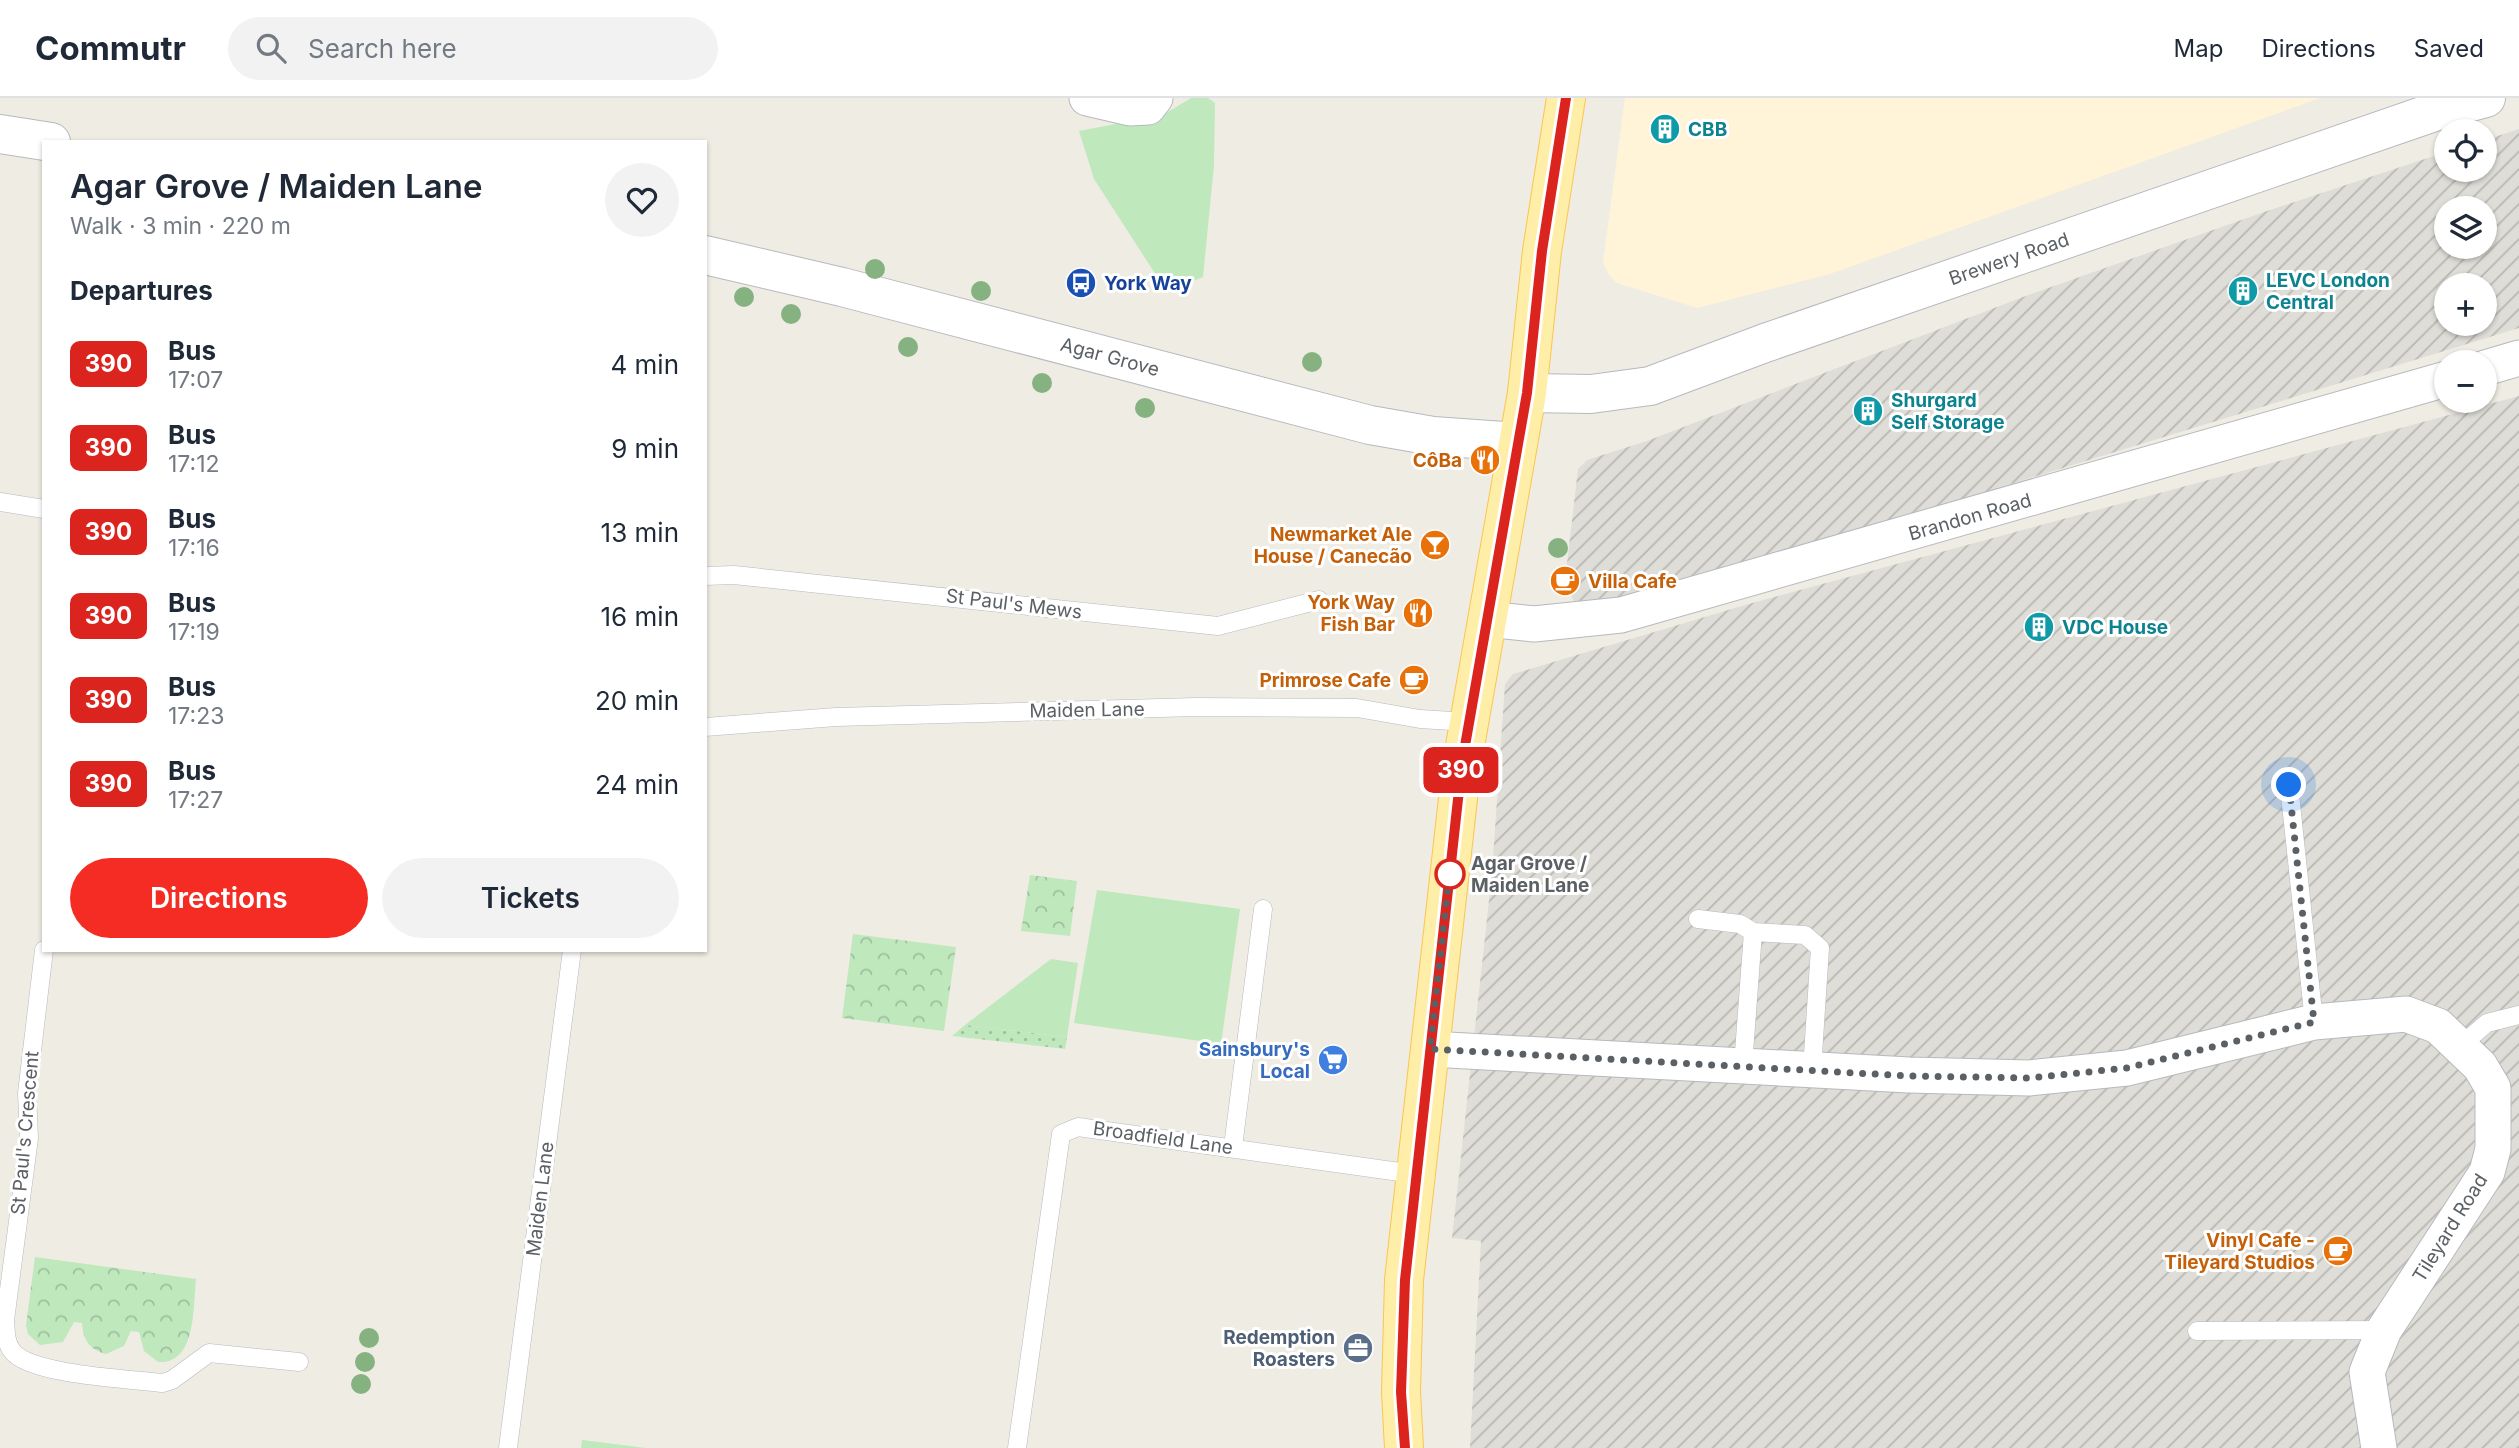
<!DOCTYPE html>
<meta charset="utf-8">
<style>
:root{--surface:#fff;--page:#f2f2f3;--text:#1f2937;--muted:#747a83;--line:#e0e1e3;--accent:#f52c23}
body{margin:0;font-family:Inter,sans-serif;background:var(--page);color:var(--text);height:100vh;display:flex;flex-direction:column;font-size:26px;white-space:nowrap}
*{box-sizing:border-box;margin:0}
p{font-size:23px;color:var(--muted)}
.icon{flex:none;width:38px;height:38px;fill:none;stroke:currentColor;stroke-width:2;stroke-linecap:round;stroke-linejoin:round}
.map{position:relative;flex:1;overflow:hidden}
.side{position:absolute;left:42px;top:42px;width:665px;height:812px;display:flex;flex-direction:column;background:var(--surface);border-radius:0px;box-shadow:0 2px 5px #0004}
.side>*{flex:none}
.badge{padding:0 14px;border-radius:10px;font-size:24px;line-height:46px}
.tools{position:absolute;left:2434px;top:21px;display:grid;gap:14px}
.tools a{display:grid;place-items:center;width:63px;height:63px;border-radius:50%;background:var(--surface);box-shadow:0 2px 5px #0004;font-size:35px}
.you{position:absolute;width:35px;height:35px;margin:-18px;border:5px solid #fff;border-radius:50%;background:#1a73e8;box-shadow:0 0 0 10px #1a73e833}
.map>.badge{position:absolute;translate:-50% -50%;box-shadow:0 0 0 4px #fff}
h2{padding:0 28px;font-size:26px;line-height:63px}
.round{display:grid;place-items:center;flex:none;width:74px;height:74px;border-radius:37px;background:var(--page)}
.overview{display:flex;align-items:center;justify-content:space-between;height:119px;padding:0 28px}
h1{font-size:33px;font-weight:600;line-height:52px}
.button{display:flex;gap:14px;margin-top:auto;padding:14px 28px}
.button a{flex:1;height:80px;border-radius:42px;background:var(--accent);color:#fff;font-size:28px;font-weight:600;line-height:80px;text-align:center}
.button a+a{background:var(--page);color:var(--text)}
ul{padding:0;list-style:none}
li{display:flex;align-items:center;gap:21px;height:84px;padding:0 28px}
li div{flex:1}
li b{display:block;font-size:26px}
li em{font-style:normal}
li .badge{min-width:77px;font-weight:700;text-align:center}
header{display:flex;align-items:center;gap:42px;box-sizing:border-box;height:98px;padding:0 35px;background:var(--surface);border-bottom:2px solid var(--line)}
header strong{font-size:33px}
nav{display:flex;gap:38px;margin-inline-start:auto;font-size:24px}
.search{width:490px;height:63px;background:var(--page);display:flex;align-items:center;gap:18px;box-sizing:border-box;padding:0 24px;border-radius:38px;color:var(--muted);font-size:26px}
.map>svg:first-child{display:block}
</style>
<header>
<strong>Commutr</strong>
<div class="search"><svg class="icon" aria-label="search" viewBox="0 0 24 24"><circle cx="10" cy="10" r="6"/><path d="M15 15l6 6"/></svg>Search here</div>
<nav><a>Map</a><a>Directions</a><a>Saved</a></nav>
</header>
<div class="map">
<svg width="2519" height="1350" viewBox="0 0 2519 1350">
<defs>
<pattern id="industrial-furrows" width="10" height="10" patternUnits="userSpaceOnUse" patternTransform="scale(1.75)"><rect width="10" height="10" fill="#dfddd7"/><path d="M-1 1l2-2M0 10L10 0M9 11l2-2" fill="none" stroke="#b8b7b2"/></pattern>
<pattern id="forest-crowns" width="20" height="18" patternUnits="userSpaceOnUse" patternTransform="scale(1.75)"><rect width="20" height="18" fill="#bfe8bd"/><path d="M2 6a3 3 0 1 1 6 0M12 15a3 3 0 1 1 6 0" fill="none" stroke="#9ebf9d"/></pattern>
<pattern id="garden-dots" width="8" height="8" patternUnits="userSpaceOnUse" patternTransform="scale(1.75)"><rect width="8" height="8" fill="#bfe8bd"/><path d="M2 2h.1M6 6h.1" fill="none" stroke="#9ebf9d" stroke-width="1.8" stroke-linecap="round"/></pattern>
</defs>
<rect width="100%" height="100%" fill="#efece3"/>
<path fill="#fff4d8" d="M1625,0H2320L1830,176L1697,210L1617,185L1609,177L1603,164Z"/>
<path fill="url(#industrial-furrows)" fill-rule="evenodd" d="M2519,31V230L1610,509L1574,504L1565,483L1578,371L1587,362L1647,343L2023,199L2264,114L2446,54V72H2485V42ZM2446,110H2485V149H2446ZM2446,187H2485V226H2446Z
M2519,298V1350H1470L1481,1143L1452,1140L1492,775L1505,586L1513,576L1745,507Z"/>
<path fill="#bfe8bd" d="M1191,0H1208L1215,5L1214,67L1203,179L1167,194L1094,81L1079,33L1163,17Z
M1097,792L1240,811L1221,946L1074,925Z
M1051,861L1078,865L1067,939L965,927Z
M582,1342L646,1350H581Z"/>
<path fill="url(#forest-crowns)" d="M1030,777L1077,783L1070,838L1021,833Z
M853,836L956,849L944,933L842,920Z
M35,1159L196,1181C193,1207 197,1267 158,1264L144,1253L139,1234L131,1233L124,1248L106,1256C90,1252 83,1242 82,1225L74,1224L63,1244L40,1247L28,1236L26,1227Z"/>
<path fill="url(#garden-dots)" d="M965,927L1067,939L1065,951L952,938Z"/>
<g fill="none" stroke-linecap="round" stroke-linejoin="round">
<g stroke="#b6b9be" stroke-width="19">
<path id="service" d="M0,404L44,411
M705,478L734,477L1218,528L1319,502
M705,629L836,619L1196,609L1357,610L1420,621L1468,624
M2289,687L2314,924
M1698,821L1740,826L1753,834L1805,837L1820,850L1812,972
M44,852L27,995L29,1040L5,1222C6,1233 5,1243 12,1253C30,1277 131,1281 163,1285L172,1282L209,1255L299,1264
M2459,949L2487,925L2519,917
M1743,968L1753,834
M1233,1049L1263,811
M2197,1233L2384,1232
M508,1350L572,852
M1017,1350L1061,1036L1078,1029L1414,1076"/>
</g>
<g stroke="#b6b9be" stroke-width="37">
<path id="minor" d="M1087,0L1130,10L1148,9L1155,0
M2485,270L2519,260
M1487,521L1534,526L1621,517L2446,281
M1430,951L1909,977L2029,980L2127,970L2314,924L2406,916L2438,928L2480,968L2493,990V1051L2487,1074L2384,1232L2367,1274L2379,1350"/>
</g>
<g stroke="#b6b9be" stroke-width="40">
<path id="tertiary" d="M0,36L51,44
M705,157L842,189L1370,327L1433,338L1518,344
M1527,295L1591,296L1650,288L1765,245L2434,14L2486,0"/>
</g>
<g stroke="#fbc550" stroke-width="40">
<path id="primary" d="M1404,1350L1401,1294L1404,1182L1462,665L1527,295L1542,153L1566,0"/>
</g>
<use href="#service" stroke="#fff" stroke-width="18"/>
<use href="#minor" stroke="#fff" stroke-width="35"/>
<use href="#tertiary" stroke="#fff" stroke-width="38"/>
<use href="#primary" stroke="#ffeea8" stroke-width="38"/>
</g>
<g fill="#85b280">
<circle cx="875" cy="171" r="10"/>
<circle cx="981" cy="193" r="10"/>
<circle cx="744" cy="199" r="10"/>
<circle cx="791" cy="216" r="10"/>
<circle cx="908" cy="249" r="10"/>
<circle cx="1312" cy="264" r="10"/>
<circle cx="1042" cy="285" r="10"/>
<circle cx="1145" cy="310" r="10"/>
<circle cx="1558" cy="450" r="10"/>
<circle cx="369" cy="1240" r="10"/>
<circle cx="365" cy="1264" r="10"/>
<circle cx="361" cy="1286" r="10"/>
</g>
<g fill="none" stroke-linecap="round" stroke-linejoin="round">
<g stroke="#fff" stroke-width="16">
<path id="line" d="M1405,1350L1401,1294L1405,1182L1462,665L1527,295L1542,153L1566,0"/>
</g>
<use href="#line" stroke="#dc241f" stroke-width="10"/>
<path stroke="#5b6065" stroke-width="7" stroke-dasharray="0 12.6" d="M1450,776V772L1430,951L1909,978L2029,980L2127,970L2314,924L2289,687"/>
</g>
<defs>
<g id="building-disc" transform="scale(1.575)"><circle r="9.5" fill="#0f9aa8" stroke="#fff"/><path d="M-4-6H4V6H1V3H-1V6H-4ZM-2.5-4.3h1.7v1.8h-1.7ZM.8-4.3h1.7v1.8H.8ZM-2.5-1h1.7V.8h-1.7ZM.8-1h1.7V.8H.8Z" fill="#fff"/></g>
<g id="bus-disc" transform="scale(1.575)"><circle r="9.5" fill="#1a4fb4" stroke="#fff"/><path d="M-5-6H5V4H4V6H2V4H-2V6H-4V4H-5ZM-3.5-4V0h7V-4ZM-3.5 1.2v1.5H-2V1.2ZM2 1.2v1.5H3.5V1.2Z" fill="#fff"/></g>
<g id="restaurant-disc" transform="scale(1.575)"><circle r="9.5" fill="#e8710a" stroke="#fff"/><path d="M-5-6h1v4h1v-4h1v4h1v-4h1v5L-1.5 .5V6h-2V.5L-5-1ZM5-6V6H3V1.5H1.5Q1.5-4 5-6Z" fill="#fff"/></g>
<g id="bar-disc" transform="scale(1.575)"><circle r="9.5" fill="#e8710a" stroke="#fff"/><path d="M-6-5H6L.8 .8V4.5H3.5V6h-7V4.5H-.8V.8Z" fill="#fff"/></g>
<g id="cafe-disc" transform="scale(1.575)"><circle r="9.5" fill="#e8710a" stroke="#fff"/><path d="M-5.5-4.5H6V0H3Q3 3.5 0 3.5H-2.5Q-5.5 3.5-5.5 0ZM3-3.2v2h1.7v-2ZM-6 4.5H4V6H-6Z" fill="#fff"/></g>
<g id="supermarket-disc" transform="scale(1.575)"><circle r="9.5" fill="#3f7fe0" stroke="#fff"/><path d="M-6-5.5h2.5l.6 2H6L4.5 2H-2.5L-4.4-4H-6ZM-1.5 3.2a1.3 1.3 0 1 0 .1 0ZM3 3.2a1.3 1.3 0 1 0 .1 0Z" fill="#fff"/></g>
<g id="office-disc" transform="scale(1.575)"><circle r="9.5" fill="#5c6f8a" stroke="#fff"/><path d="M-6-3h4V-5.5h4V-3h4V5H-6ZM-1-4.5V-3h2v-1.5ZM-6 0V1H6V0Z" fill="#fff"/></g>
</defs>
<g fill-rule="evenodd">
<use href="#building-disc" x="1665" y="31"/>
<use href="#bus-disc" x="1081" y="185"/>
<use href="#building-disc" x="2243" y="193"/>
<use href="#building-disc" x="1868" y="313"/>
<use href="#restaurant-disc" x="1485" y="362"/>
<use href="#bar-disc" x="1435" y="447"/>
<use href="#cafe-disc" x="1565" y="483"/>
<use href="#restaurant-disc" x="1418" y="515"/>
<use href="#building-disc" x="2039" y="529"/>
<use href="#cafe-disc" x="1414" y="582"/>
<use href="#supermarket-disc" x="1333" y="962"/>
<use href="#cafe-disc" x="2338" y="1153"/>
<use href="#office-disc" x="1358" y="1250"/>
</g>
<circle fill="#fff" stroke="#dc241f" stroke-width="3.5" cx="1450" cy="776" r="14"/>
<g text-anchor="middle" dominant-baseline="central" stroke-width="6" stroke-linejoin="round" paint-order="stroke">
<g font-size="19" font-weight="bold" fill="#0d838f" stroke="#fff" text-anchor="start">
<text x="1688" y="31">CBB</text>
<text x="2266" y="182">LEVC London<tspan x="2266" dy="22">Central</tspan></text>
<text x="1891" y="302">Shurgard<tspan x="1891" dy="22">Self Storage</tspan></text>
<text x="2062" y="529">VDC House</text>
</g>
<g font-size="19" fill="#5b6065" stroke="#fff">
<text transform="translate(2009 161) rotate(-19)">Brewery Road</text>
<text transform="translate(1110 259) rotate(15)">Agar Grove</text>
<text transform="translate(1970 419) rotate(-16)">Brandon Road</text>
<text transform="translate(1014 506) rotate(7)">St Paul's Mews</text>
<text transform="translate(1087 612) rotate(-1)">Maiden Lane</text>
<text transform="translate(25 1035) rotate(-85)">St Paul's Crescent</text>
<text transform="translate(1163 1040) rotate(8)">Broadfield Lane</text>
<text transform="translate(540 1101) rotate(-83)">Maiden Lane</text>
<text transform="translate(2450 1130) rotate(-58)">Tileyard Road</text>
</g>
<g font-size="19" font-weight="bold" fill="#164399" stroke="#fff" text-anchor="start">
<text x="1104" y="185">York Way</text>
</g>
<g font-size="19" font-weight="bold" fill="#c56008" stroke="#fff" text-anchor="end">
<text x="1462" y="362">CôBa</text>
<text x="1412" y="436">Newmarket Ale<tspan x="1412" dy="22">House / Canecão</tspan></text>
<text x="1588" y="483" text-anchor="start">Villa Cafe</text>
<text x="1395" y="504">York Way<tspan x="1395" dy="22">Fish Bar</tspan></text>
<text x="1391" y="582">Primrose Cafe</text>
<text x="2315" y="1142">Vinyl Cafe -<tspan x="2315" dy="22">Tileyard Studios</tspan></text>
</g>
<g font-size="19" font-weight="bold" fill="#5b6065" stroke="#fff" text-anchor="start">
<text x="1471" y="765">Agar Grove /<tspan x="1471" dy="22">Maiden Lane</tspan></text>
</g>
<g font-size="19" font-weight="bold" fill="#366cbe" stroke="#fff" text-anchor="end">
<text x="1310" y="951">Sainsbury's<tspan x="1310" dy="22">Local</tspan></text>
</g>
<g font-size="19" font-weight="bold" fill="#4e5e75" stroke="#fff" text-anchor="end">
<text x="1335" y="1239">Redemption<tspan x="1335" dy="22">Roasters</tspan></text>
</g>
</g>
</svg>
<div class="tools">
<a><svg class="icon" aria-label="locate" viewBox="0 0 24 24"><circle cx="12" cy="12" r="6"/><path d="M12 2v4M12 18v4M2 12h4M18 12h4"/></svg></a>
<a><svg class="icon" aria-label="layers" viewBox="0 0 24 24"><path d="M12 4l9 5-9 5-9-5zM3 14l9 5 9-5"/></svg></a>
<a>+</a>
<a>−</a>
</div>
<div class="you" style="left:2289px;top:687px"></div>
<b class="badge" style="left:1461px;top:672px;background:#dc241f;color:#fff">390</b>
<section class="side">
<div class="overview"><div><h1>Agar Grove / Maiden Lane</h1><p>Walk · 3 min · 220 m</p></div><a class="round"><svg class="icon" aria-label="heart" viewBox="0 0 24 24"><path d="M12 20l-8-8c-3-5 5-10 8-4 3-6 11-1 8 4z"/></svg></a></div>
<h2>Departures</h2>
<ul>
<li><span class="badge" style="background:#dc241f;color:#fff">390</span><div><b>Bus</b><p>17:07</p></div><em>4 min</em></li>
<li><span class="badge" style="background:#dc241f;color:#fff">390</span><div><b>Bus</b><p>17:12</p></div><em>9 min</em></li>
<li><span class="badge" style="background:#dc241f;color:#fff">390</span><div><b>Bus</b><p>17:16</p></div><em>13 min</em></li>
<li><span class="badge" style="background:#dc241f;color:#fff">390</span><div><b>Bus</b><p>17:19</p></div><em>16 min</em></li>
<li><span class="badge" style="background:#dc241f;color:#fff">390</span><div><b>Bus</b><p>17:23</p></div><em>20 min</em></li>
<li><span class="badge" style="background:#dc241f;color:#fff">390</span><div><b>Bus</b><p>17:27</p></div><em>24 min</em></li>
</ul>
<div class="button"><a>Directions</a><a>Tickets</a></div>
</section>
</div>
